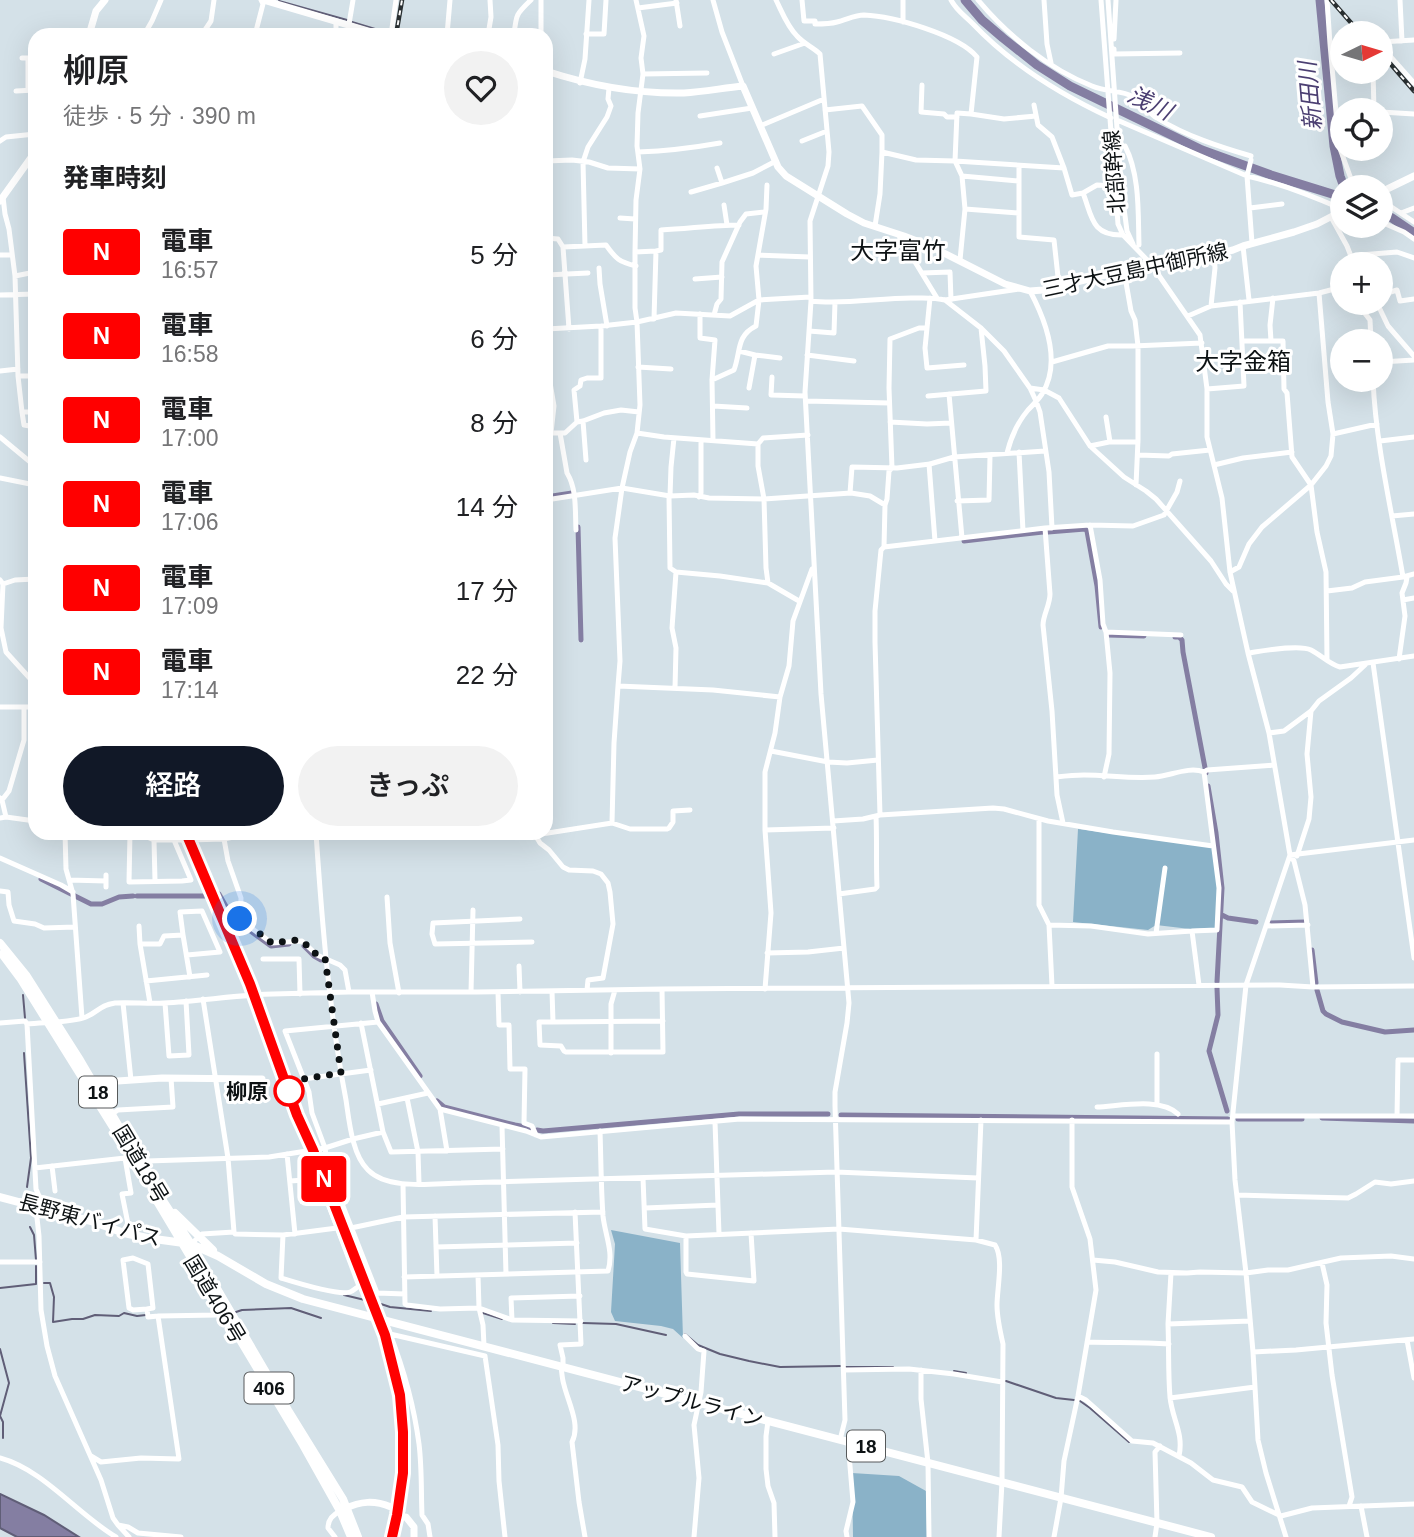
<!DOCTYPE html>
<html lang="ja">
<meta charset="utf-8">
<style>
:root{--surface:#fff;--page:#f2f2f2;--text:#202124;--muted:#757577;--accent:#111827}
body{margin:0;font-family:Arial,"Noto Sans JP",sans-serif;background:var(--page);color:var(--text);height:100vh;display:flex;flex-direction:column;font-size:26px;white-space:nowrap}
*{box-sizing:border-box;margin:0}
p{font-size:23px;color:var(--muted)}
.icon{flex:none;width:38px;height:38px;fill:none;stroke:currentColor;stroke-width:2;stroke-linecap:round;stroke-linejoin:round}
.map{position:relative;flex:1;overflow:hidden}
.details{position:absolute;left:28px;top:28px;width:525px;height:812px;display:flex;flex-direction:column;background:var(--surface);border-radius:21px;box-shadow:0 7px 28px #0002}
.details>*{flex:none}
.badge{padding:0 14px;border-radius:5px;font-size:24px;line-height:46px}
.needle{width:46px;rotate:85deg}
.fabs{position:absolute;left:1330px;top:21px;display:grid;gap:14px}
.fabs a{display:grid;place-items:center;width:63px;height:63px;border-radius:50%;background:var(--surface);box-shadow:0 7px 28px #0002;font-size:35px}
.you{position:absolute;width:35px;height:35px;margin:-18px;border:5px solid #fff;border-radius:50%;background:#1a73e8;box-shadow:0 0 0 10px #1a73e833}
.map>.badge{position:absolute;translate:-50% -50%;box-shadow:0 0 0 4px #fff}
h2{padding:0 35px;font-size:26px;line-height:63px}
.round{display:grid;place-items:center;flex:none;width:74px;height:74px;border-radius:37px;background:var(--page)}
.overview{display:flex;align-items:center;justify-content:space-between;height:119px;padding:0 35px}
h1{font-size:33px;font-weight:600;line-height:52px}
.cta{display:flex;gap:14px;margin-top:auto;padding:14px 35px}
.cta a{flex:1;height:80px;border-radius:42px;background:var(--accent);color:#fff;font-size:28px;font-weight:600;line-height:80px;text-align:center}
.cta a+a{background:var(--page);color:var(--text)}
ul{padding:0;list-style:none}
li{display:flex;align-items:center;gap:21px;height:84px;padding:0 35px}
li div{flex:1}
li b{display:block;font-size:26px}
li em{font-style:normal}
li .badge{min-width:77px;font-weight:700;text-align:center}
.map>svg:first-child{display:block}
</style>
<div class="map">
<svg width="1414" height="1537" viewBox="0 0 1414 1537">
<rect width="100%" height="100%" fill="#d4e1e8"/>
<path fill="#8ab2c8" d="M1078,829L1212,847L1218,888L1215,928L1190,929L1156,925L1148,930L1073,922Z
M611,1230L680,1243L683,1338L673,1329L661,1326L615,1321L611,1312L615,1244Z
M852,1473L899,1476L926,1491L927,1537H853Z"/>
<path fill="#847ea2" stroke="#605e77" stroke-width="2" d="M0,1494L44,1515L79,1537H17L0,1528Z"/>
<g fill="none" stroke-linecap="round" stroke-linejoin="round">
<path stroke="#605e77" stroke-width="2" d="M279,1L347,20
M352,22L385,32
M23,995L25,1018
M24,1053L31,1158L27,1187
M30,1227L34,1235L36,1260
M44,1283H50L54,1297L53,1322L72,1319H83L95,1315L119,1316L124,1313L137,1316L146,1315
M0,1288L36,1284V1266
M344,1295L369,1301
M378,1303L390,1307L431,1311
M236,1312L242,1310L291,1308L321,1318
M483,1313L502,1319
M553,1323L575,1324
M583,1323L616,1324L666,1335
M685,1334L698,1345L720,1354L749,1361L780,1367L840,1366
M0,1349L9,1383L0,1416L3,1422V1438
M846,1367H893
M954,1371L966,1373
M1006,1381L1056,1398L1074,1400
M1080,1401L1090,1408L1129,1442"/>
<path stroke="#847ea2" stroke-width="5" d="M546,378L551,410
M546,439L551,423
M546,449L548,454L546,462
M546,473L548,497
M546,497L572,493
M578,527L581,640
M1048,532L1085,529L1087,531L1097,586L1101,627
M964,541L1043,532
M1108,635L1144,636
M1175,637H1179L1182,640L1183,652L1206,773
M1208,786L1216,833L1222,888L1217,982
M41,879L91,904H102L119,897L133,896
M137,896H205L219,894L232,917L260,938L271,946L289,944
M1220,914L1228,918L1256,922
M1270,923L1305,922
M304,946L314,956L321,960
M1312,950L1316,983
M1217,988L1218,1015L1209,1051L1227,1111
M1317,990L1323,1011L1326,1014L1342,1022L1385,1032L1414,1030
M376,1004L382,1021L420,1076
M437,1101L444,1107L515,1125L531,1128
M841,1115L1228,1119
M1322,1118L1414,1121
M1238,1119H1302
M537,1130L543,1131L739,1114H828"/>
<path stroke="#847ea2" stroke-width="9" d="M965,0L982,20L1003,38L1037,65L1070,86L1202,150L1271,175L1342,197
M1320,0L1334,146L1340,176L1344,187
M1381,212L1392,218L1414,233"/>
<path stroke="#b6c2c8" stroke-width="7" stroke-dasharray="7 3.5" stroke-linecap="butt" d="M391,1507L406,1517"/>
<path stroke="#fff" stroke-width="5" d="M676,0L680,26
M713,0L722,32L743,86
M776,0C782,12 787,26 797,36C804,44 813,47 820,54L829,152L828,166L810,221L811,301L805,392L821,694L849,1003L847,1023L835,1092V1106L845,1420L840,1440
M802,0L804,21H815V24C823,24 830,24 837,22C846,20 855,15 864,15C893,16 959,35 977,57L971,114L957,113L955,161L962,176L965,209L960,260
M903,0V22
M951,0C957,11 964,15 973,24C1012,65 1059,94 1111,118
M978,0C1008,36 1049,69 1092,86C1106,92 1121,90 1134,97C1143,102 1148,113 1157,118C1186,136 1220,147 1251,156
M1044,0L1047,44L1051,63
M1101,0L1118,224L1123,235L1151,264L1200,335L1207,389V437L1222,498L1230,572L1248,653L1269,733L1290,855L1246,985L1232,1122L1235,1180L1246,1273L1253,1352L1258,1440L1266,1473L1286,1537
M1108,0L1121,185L1127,231L1133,244
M1327,0L1330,44L1342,43
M1400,0L1402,41
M638,8L677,3
M336,21V35
M349,24L353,0
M586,34H604L606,0
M144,35L152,21L161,0
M204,35L205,30L211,21L214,0
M255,35L263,4L261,0
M391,35L396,0
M447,35L450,0
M488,35L491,17L490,0
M514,35C516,15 516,14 531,0
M541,35V0
M1114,39L1116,0
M1381,42L1414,40
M1330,44L1339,146L1354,187
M1381,46L1414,83
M1114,49V54L1180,53
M774,54L805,43
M22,58H35
M1373,72L1374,110
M643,74L707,73
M580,83L585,59L589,0
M922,85L921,112L944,114L947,117H957
M28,90V58
M16,91L35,90
M1034,105L1038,125L1052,137L1064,168
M825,110L862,106L882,135V152L916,160L955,161L1064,168L1072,195L1083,193C1092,216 1091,236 1123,235
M1381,112L1414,114
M971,114L1004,119L1036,116
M700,116L752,108
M1117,120L1247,176C1280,183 1312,196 1342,209
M760,126L824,99
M0,141L6,137L35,134
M802,141L827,131
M1125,146C1140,175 1138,213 1139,245
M638,152C666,151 692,148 720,143
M1251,160L1247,176L1252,243
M546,161L572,160L589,162L608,168L640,169
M1019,166V213
M717,168L722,183L753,173L776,161
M962,176L1019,181
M691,192L722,183
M1083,193L1097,185L1115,186
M3,197L5,214L9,229L15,276L18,376L22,412H35
M1381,200L1414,222
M724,205L727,225
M1250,208L1282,204
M965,209L1019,213V237L1054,240L1059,286
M1401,213L1414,208
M1331,217L1347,246L1354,264
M620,218L635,219
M1381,222L1404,232L1414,239
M875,226L880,194L882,152
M898,234L937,298
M546,238L558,239L563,247L569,329
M585,246L583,162L588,147L607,117L611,106L608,99L609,88
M1243,246L1249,300
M563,247L606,245C616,259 619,262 636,266
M635,252L656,251
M0,255H12
M758,255L810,257
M1352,258L1360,255L1397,252L1414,258
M599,268L600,284L607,326
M1124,271L1131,311L1135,320L1138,346V440L1136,485
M922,273L950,272L951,300
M546,275L588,273
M15,276L35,272
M695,279L722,277
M31,294L34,363
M0,295L35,294
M1381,295L1397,290L1400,301L1414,299
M930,298L925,348L927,368L964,365
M945,300L981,328L1004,351L1030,388L1036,401L1040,412L1049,472L1052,528
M811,301C842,305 879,298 911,298C923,298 934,297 945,300L1019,289
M1357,303L1370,320L1371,341
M1377,303L1388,326L1414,356
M1211,306L1215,268L1214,255
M700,314V338L715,340L712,380L713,440
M714,315L717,304L721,299L722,262L740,222L746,214L765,212
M1188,316L1211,306L1319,293L1342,287
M654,319L656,251L661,250V230C687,229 713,225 739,225
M546,329L601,326L637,322L676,313L730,316L759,300L810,297
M809,331L834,333L835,302
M1243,341H1283L1284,389L1287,393L1292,457L1311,485L1317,532L1326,572L1327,659
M1271,341L1270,325L1273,298
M739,351L755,355L749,388
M755,355L780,358
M807,355L854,361
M1052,362L1108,346H1133L1202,343
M1381,362L1414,360
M546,367L548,371L554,406L551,433H565L577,422L583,421L604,413L621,410L639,412
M638,367L671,369
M0,371L18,369
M18,376H35
M772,377L771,395L805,396
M712,380L734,370C741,351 736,336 756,326L759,300L756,266L766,209L767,185
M1373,380C1376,447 1392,512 1403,577L1414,574
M1030,388L1044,390L1059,398L1090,446L1124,477L1146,491L1156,499L1211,561L1226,584L1233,591
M1207,389L1244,386L1240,302
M949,394L962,538
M928,396L986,391L985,366L981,328
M806,401L889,403
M713,406L747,408
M546,407H550L549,416H546
M22,412L24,425L35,427
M1106,417L1110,442
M583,421L586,460
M577,422L574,390L580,386L581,380L587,378H601V326
M890,422L927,424L951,423
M560,433L567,473C577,489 575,511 576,530
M637,433L664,437L758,444L763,438L808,435
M1333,434L1377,424
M0,437L35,466
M1380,441L1414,437
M758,444V466L764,499L851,493L870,496L885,505
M1090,446L1109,442H1138
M1019,452L1023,531
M1007,453C1011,437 1017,423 1028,410C1033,405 1038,400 1042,394C1062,362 1046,321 1030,291
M1138,455L1169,456L1172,454L1210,450
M929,464L935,541
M1214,465L1243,458L1292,452
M0,478L35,485
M850,493L852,467L897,468L930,464L954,457L1045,451
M669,496L670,568L676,572L672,628L676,648L675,688
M670,496L671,467L674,438
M699,497L701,493V440
M546,500L622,488L670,496L694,495L709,498L764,499L766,568L768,583
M957,501L989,500L990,456
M546,515L547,527
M1392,516L1414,514
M1090,525L1100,580L1103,624L1106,632L1181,635
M1045,528L1050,594C1050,605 1043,615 1043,625L1052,711L1057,795L1063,823
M884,547L1045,528L1090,525L1133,526L1164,515L1177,492L1180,481
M676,572L720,576L768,583L799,601
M1230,572L1239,567L1249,544L1262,527L1311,485L1326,466L1331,456L1333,434L1328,402L1319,293
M0,580L3,584L1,628L6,652L35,684
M3,584L15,580L35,579
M1327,591L1352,588L1365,582L1403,577
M1403,600L1414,598
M1248,653C1262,651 1299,644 1311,650C1321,655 1329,664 1340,667L1414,656
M1399,659L1405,616L1402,593L1406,583L1407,577
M1373,663L1414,958
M618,686L620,661L615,538L622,488L630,452L637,433L640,405L637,322L635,308V252L636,200L640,169L637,146L638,113L643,74L641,58L644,36L636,0
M0,707H35
M1269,733L1284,731L1311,711L1319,701L1351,678L1365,665
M771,751L828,762L847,763L878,760
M1056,777C1065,776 1074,775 1084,775C1108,775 1131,779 1155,777C1170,776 1189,766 1204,772
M1104,777L1109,754L1110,673L1106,632
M0,798L2,800L6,817
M2,800L9,791L24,740V707
M690,810L673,811V822L669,828L667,829H630L612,823L614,743L618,686L713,690L780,697
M880,815L875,642V611L881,550L884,547L885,505L887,499L889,471L892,468L889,388L890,339L919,328H926
M0,818L6,817L35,821
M1039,819V905L1049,925L1052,986
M833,821L863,819L880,815L993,808L1004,809L1048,821L1113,832L1213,846
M765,830L834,828
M65,833L66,869L73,894L82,1018
M130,833L129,882L182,881L191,880L171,833
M138,833L154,840H189L224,839L252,833
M316,833C322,922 329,1011 346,1100C349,1120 352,1155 368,1170C389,1191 434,1183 461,1183L836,1172L978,1178
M534,833L540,843L549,850L563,867L569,870L593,871L601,874L608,883L610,892L613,924L603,978L588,980L587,990
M535,835L612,823
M224,839L228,861L241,898L240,920L272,943L302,941L317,955L340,965L345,970L349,992
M154,840L155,881
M1297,856L1309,819L1311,797L1307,754L1311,711
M0,858L61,885L73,892
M106,875V887
M69,880L106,881
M0,891L8,892L9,905L14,921L35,924L44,928L75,927
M839,894L875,889L877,887C876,863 877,840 876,816
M387,897L390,943L399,993
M520,919L433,923L432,934L435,944L532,942
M1049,925L1091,926L1148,934L1192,931
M139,926L140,944
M1266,926L1308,925
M1156,933L1165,868
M183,935L180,912L202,911L220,952L187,955
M767,953L808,952L844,948
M263,959H299L300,994
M519,966L520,992
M146,981L207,975
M1199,985L1192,931L1217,930L1219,888L1204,772L1207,770L1274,765
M1313,987L1305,905L1294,861L1290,855L1414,840
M765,989L771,913L765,830V772L775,733L780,697L789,666L793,621L812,569
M552,991L553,1022H539L540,1045L561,1046L564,1051L566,1052H663L662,989
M372,992L375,1011L378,1022L440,1109L526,1131L541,1137L740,1119L1232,1122
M471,992L473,910
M498,992L499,1025H509L510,1069H525L524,1123L532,1126L536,1135
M123,1003L131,1080
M150,1003L140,944H160L164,936L183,935L190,977
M165,1003L169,1056L189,1055L186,1001
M378,1022L285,1031L309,1092L312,1113L325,1148L328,1168L377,1293L375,1295L376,1302L390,1334L485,1356
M553,1022L663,1021
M0,1023L25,1021L27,1024
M361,1023L383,1132L391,1152L503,1149
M611,1053V1004L615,990
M303,1079L371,1070
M407,1098L418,1152L419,1183
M378,1104L428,1093
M1157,1104V1054
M1097,1107C1120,1106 1161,1097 1178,1114
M440,1109L447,1151
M112,1114L118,1110L173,1107L171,1078
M1233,1116H1414
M1397,1116L1398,1060H1414
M715,1122L719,1234
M502,1126L506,1274
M287,1154L295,1234
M125,1158L131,1193L122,1194L130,1234
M141,1164L147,1161L269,1157L325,1148L353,1139L383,1132
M52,1166L55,1191
M35,1168L125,1158L134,1152
M643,1178L645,1229L686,1236L839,1229L976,1240L995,1245C1004,1258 997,1289 997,1305C997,1318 1000,1331 1003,1344L1002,1482L999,1537
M290,1181L319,1179L359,1286C356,1288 353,1291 350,1292C338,1296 294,1282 281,1278L283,1235L337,1228
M403,1184L405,1304L407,1305L440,1309L479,1308L512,1320L581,1321
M1237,1195L1348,1198L1356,1194L1375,1182L1391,1184L1414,1181
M645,1208L718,1205
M435,1216L437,1276
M351,1228L403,1217L603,1212
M234,1232L235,1234L283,1235
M686,1236V1272L687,1274L754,1281L751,1233
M976,1240L981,1120
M191,1244L202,1234L234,1232L228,1158L203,999
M436,1247L577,1243
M1093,1260L1115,1262L1158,1272L1187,1273L1200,1272L1246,1273L1268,1270H1288L1341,1258L1391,1256L1414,1259
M0,1262H40
M1322,1263L1327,1285L1326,1323L1332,1375L1351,1491L1352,1497L1349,1506
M478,1275L479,1308L483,1325L484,1346
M404,1277L608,1271C614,1252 605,1235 603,1216C601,1188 601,1159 600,1131
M377,1293L405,1294
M147,1309L153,1308L148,1264L133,1258L123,1260L129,1308L133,1310L147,1309L148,1317L158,1316
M512,1320L511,1298L580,1296
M1168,1324L1171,1273
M390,1334C404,1370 414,1406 419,1444C422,1468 421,1492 422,1515L428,1524L430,1537
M685,1336L698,1349L704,1351L701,1392L694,1425L699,1478L694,1537
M1407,1340L1414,1378
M1087,1342C1114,1343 1141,1342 1169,1344
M1253,1352L1296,1350L1414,1339
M485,1356L498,1445L499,1481L505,1537
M561,1367C562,1373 562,1379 564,1385C568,1402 581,1425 572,1442L579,1502L585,1537
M563,1367V1358L560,1345L581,1344L575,1212
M844,1370L909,1369L954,1374L1002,1382
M921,1370V1399L928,1463L929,1537
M1078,1396L1086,1400L1132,1441L1153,1443L1191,1463L1213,1480L1242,1487L1252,1502L1281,1516L1312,1508L1414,1504
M1170,1398L1255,1387
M768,1421L766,1436V1469L768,1486L774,1503L775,1537
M91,1456L101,1462L141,1458L179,1459L158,1316L217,1315L224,1313
M1179,1456C1184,1433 1172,1419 1170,1397C1168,1373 1169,1348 1168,1324L1250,1321
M0,1458C44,1470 77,1514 116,1537
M1361,1506L1367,1537
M118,1525L113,1518L101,1480L55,1376L47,1346L41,1310L39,1236L37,1218L39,1196L36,1189L27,1024C43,1022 72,1023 86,1017C98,1012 100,1005 115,1003C131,1002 148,1004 164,1003C201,1001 237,995 273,994L349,992H477L662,989L1280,985L1313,987L1414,986
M129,1537L118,1525L128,1527L138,1533L181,1537
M335,1537L328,1528C328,1519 333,1515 340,1511
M847,1537L846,1531L853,1502L848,1442
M1054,1537L1061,1498L1064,1461L1078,1396L1096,1290L1090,1239L1072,1187V1120
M1155,1537L1157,1523L1155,1452L1160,1446"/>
<path stroke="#fff" stroke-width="7" d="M263,0L382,35
M89,35L96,11L105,0
M546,71C592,86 635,94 684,93C703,92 723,88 743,86L778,167L786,176L847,214L864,223L904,236L930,246L1005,284L1030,291L1043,290L1151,264L1214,255L1233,250L1243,246L1294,232L1317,224L1342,211
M1381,192L1414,176
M0,201L35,152
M88,1083L162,1078L262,1079
M344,1509C361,1501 374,1500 391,1507
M406,1517L414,1527V1537"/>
<path stroke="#fff" stroke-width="8" d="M0,943L26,975L80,1060L158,1193L191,1244L288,1410L343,1499L358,1537
M2,954L20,978L116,1132
M0,1197L94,1222L124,1233L147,1238L191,1244L218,1256L266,1284L303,1299L1211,1537
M158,1203L303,1445L340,1511L351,1537
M175,1213L213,1250"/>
<g stroke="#292f31" stroke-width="4.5">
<path id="rail" d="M1331,0L1360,33
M396,35L402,0
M1381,53L1414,91
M186,833L253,991
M250,984L297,1115L313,1150L385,1335C390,1354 396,1373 400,1393C409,1438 403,1492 392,1537"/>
</g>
<use href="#rail" stroke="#fff" stroke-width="2" stroke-dasharray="5" stroke-linecap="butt"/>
</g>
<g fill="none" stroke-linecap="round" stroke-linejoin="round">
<g stroke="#fff" stroke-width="16">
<path id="line" d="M186,833L250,984L297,1115L313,1150L385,1335L400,1395L403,1432V1473L397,1515L392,1537"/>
</g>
<use href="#line" stroke="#f00" stroke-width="10"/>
<path stroke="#0d1214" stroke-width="7" stroke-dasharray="0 12.6" d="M240,919L272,943L298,940C309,943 310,954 325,958L341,1073L303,1079L289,1091"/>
</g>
<circle fill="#fff" stroke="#f00" stroke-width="3.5" cx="289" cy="1091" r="14"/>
<g text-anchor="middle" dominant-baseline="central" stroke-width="6" stroke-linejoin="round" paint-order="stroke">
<g fill="#fff" stroke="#56595a" stroke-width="2">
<rect x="79" y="1076.5" width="38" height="31" rx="5"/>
<rect x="244.5" y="1372.5" width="49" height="31" rx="5"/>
<rect x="847" y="1430.5" width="38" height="31" rx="5"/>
</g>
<g font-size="19" font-weight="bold" fill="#0d1214">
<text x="98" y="1092">18</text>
<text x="269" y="1388">406</text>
<text x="866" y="1446">18</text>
</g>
<g font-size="21" fill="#0d1214" stroke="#fff">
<text transform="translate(1114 172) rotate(-94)">北部幹線</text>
<text transform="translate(1135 270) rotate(-12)">三才大豆島中御所線</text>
<text transform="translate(141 1164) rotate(59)">国道18号</text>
<text transform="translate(90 1220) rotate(15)">長野東バイパス</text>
<text transform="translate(215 1299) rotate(59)">国道406号</text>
<text transform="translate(692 1401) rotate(15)">アップルライン</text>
</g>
<g font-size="21" font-weight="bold" fill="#0d1214" stroke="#fff" text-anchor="end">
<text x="268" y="1091">柳原</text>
</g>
<g font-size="23" font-style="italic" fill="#4b3f72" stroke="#fff">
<text transform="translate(1310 96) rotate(-95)">新田川</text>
<text transform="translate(1150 103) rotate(26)">浅川</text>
</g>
<g font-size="24" fill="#0d1214" stroke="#fff">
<text x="898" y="250">大字富竹</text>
<text x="1243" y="361">大字金箱</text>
</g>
</g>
</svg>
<div class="fabs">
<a><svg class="needle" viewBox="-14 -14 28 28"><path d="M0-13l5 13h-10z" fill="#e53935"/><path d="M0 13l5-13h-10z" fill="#757577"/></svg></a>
<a><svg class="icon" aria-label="locate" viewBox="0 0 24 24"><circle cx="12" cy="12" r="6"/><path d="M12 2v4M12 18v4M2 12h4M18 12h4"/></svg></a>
<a><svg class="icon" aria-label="layers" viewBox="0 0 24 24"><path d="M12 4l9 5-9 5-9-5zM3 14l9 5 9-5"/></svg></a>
<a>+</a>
<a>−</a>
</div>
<div class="you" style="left:240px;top:919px"></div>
<b class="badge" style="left:324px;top:1179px;background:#f00;color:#fff">N</b>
<section class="details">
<div class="overview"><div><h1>柳原</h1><p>徒歩 · 5 分 · 390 m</p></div><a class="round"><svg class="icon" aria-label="heart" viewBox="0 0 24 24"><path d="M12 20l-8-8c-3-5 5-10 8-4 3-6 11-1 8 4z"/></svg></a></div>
<h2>発車時刻</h2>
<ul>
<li><span class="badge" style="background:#f00;color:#fff">N</span><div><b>電車</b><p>16:57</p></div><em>5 分</em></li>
<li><span class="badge" style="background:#f00;color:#fff">N</span><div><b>電車</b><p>16:58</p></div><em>6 分</em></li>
<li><span class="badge" style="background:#f00;color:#fff">N</span><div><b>電車</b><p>17:00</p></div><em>8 分</em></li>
<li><span class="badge" style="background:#f00;color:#fff">N</span><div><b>電車</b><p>17:06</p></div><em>14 分</em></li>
<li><span class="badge" style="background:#f00;color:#fff">N</span><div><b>電車</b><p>17:09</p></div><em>17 分</em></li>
<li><span class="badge" style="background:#f00;color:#fff">N</span><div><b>電車</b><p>17:14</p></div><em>22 分</em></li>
</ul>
<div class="cta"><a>経路</a><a>きっぷ</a></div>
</section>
</div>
